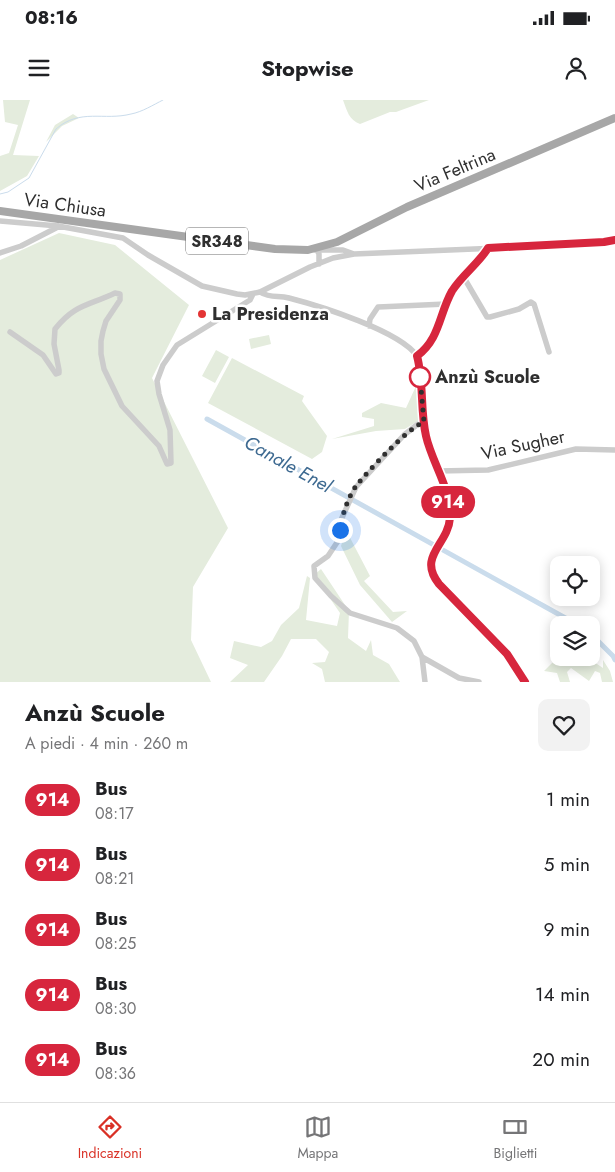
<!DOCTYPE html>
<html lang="it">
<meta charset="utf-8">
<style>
:root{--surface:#fff;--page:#f2f2f2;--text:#202124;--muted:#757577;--line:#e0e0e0;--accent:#d93025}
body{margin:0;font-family:Jost,sans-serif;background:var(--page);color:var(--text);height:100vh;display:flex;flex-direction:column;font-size:19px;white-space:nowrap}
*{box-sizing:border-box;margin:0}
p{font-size:16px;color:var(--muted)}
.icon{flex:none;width:28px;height:28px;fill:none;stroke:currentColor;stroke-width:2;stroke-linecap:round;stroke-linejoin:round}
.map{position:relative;height:582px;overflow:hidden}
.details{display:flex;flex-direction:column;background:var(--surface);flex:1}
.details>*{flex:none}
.badge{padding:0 10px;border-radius:16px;font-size:18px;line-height:32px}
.buttons{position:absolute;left:550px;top:456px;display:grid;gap:10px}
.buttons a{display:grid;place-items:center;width:50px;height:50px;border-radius:10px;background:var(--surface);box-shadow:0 2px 12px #0003;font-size:25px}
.you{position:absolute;width:25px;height:25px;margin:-12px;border:4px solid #fff;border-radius:50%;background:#1a73e8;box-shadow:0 0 0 8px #1a73e833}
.map>.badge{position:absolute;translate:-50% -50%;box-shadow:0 0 0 2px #fff}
.round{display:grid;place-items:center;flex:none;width:52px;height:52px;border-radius:10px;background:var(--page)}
.headline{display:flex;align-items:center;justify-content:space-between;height:85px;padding:0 25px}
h1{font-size:24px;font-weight:700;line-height:38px}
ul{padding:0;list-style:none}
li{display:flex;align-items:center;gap:15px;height:65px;padding:0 25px}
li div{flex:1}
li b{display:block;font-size:19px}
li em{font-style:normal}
li .badge{min-width:55px;font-weight:700;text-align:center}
.status{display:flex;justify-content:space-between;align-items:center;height:35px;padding:0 25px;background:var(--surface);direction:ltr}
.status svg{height:14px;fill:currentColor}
header{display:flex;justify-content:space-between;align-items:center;height:65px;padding:0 25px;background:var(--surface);font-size:22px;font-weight:700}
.dock{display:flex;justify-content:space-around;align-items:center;height:70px;border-top:1px solid var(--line);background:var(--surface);font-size:14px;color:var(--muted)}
.dock a{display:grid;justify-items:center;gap:2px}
.dock .selected{color:var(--accent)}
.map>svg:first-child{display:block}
</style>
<div class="status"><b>08:16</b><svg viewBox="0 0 49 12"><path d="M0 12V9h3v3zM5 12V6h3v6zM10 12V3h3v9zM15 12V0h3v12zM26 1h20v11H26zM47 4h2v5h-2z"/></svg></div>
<header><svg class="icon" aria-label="menu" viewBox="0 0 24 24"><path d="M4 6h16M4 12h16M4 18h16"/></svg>Stopwise<svg class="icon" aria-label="person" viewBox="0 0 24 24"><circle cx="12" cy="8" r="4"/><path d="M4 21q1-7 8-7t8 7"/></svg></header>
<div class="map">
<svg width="615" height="582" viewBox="0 0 615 582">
<rect width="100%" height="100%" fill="#fff"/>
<path fill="#e4ecdd" d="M3,0H30L13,55L39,56L27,76L0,91V56L9,53L18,25L5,22Z
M343,0H429L396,12H390L360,24C349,20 347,11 343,0Z
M73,14L79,18L62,26L46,42L55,25Z
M59,133L115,145L189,205L152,278L228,428L193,487L191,540L211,582H0V160Z
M269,235L271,244L251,249L249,239Z
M216,250L229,257L215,283L202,276Z
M232,258L304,296L302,301L327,336L322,352L312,359L208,303Z
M416,286L421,319L405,329L376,331L332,339L374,326V319L362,317V313L381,303L406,308Z
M346,430L370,476L364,481L393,512L407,511L392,522L360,485L341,446Z
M321,469L349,511L348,538L366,551L371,540L373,555L389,564L400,582H325L322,569L312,563L325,562L329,552L316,539H291L282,556L264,582H230L248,565L230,558L234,541L261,547L272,541L281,525L299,508L307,476L310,478L306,520L337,526L340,513L314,475Z
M559,556V558H588L603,568V560L610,571L613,582H602L600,573L595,571L589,581L571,568L567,572L570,582H560L557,573L544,571Z"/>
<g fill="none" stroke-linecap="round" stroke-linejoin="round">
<path stroke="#cadcec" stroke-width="1" d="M0,94L8,92L29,78L56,29C80,8 104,21 131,14C142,12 153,5 163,0"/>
<path stroke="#cadcec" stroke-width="5" d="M207,319L578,525
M591,534L613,556L615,560"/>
<path stroke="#ccc" stroke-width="5.5" d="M0,121L58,126L123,138L148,155L202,186L237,194L245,195L260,192L310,167L333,158L354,154
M315,150H343L354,154L548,146L604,142L615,140
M317,150L319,154V164
M0,153L21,146L56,128L58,126
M463,176L487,217H490L519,209L531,202L534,204L549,252
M260,192C271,199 278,195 289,198C320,206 400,231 417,256C424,282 420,310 426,336C433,363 451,390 450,418C448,444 417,457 439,484L507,554L525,582
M369,226L370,219L378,207L446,204
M10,232L43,255L56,274L59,273V270L54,244L55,229C75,204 88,206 115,193L120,194V200L106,221L103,231L101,241V254L104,269L122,306L159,346L167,364L171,363L170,330L159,294L157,281L163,265L177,245L250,200L253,194
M417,256C440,239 439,214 452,191C461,175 480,162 488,148
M424,322L418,324L404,335L356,387L341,420L338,441L328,456L314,466L315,478L331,496L350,513L397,528L414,541L422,557L459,578L479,582
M438,371L488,370L576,349L615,350
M422,557L425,582"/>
<path stroke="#a7a7a7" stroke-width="8" d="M0,111L275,149L308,150L337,142L407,107L615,18"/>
</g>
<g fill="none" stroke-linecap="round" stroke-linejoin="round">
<g stroke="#fff" stroke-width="11">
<path id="line" d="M525,582L507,554L439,484C417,456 448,445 450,418C452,390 432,363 426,336C420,310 424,282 417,256C440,239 439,214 452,191C462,175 479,163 488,148L604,142L615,140"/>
</g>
<use href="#line" stroke="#d7263d" stroke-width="8"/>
<path stroke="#2f2f2f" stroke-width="5" stroke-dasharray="0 9" d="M340,430C342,416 347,399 356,386C367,372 409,327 424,322L420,277"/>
</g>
<circle fill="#e33434" stroke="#fff" stroke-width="2" cx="202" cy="214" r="5"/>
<circle fill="#fff" stroke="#d7263d" stroke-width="2.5" cx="420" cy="277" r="10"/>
<g text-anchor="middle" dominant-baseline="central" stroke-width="5" stroke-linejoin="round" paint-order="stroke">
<rect fill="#fff" stroke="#6d6d6d" stroke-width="1" x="186" y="127.5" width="62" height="27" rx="4"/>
<g font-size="16" font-weight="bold" fill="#2f2f2f">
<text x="217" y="141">SR348</text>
</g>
<g font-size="18" fill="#2f2f2f" stroke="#fff">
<text transform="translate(455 70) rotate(-23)">Via Feltrina</text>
<text transform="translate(65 105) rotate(8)">Via Chiusa</text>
<text transform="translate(523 345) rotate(-12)">Via Sugher</text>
</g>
<g font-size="18" font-weight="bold" fill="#2f2f2f" stroke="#fff" text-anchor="start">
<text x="212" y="214">La Presidenza</text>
</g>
<g font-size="18" font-weight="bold" fill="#2f2f2f" stroke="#fff" text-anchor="start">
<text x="435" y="277">Anzù Scuole</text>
</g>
<g font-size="19" font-style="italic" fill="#3e6a91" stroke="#fff">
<text transform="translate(288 364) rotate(29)">Canale Enel</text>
</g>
</g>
</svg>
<div class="buttons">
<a><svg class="icon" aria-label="locate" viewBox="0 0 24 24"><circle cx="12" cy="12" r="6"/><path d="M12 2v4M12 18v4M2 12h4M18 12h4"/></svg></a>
<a><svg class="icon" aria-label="layers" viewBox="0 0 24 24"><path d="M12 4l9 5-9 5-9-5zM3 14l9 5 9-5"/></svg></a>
</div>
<div class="you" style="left:340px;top:430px"></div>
<b class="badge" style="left:448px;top:402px;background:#d7263d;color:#fff">914</b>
</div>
<section class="details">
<div class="headline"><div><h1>Anzù Scuole</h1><p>A piedi · 4 min · 260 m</p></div><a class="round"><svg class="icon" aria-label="heart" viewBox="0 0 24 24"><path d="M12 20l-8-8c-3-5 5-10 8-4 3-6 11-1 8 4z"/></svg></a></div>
<ul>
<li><span class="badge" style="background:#d7263d;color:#fff">914</span><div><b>Bus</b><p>08:17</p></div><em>1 min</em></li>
<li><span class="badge" style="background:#d7263d;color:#fff">914</span><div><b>Bus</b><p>08:21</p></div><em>5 min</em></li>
<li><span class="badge" style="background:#d7263d;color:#fff">914</span><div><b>Bus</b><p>08:25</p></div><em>9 min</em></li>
<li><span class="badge" style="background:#d7263d;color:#fff">914</span><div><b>Bus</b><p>08:30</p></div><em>14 min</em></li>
<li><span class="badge" style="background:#d7263d;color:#fff">914</span><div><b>Bus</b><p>08:36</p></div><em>20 min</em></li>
</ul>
</section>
<nav class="dock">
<a class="selected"><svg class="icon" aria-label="directions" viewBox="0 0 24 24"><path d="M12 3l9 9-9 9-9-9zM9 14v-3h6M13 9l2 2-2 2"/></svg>Indicazioni</a>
<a><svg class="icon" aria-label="map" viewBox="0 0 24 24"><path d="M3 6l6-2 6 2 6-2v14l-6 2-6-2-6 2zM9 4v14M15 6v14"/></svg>Mappa</a>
<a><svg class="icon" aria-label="tickets" viewBox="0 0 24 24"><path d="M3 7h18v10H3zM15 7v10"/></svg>Biglietti</a>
</nav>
